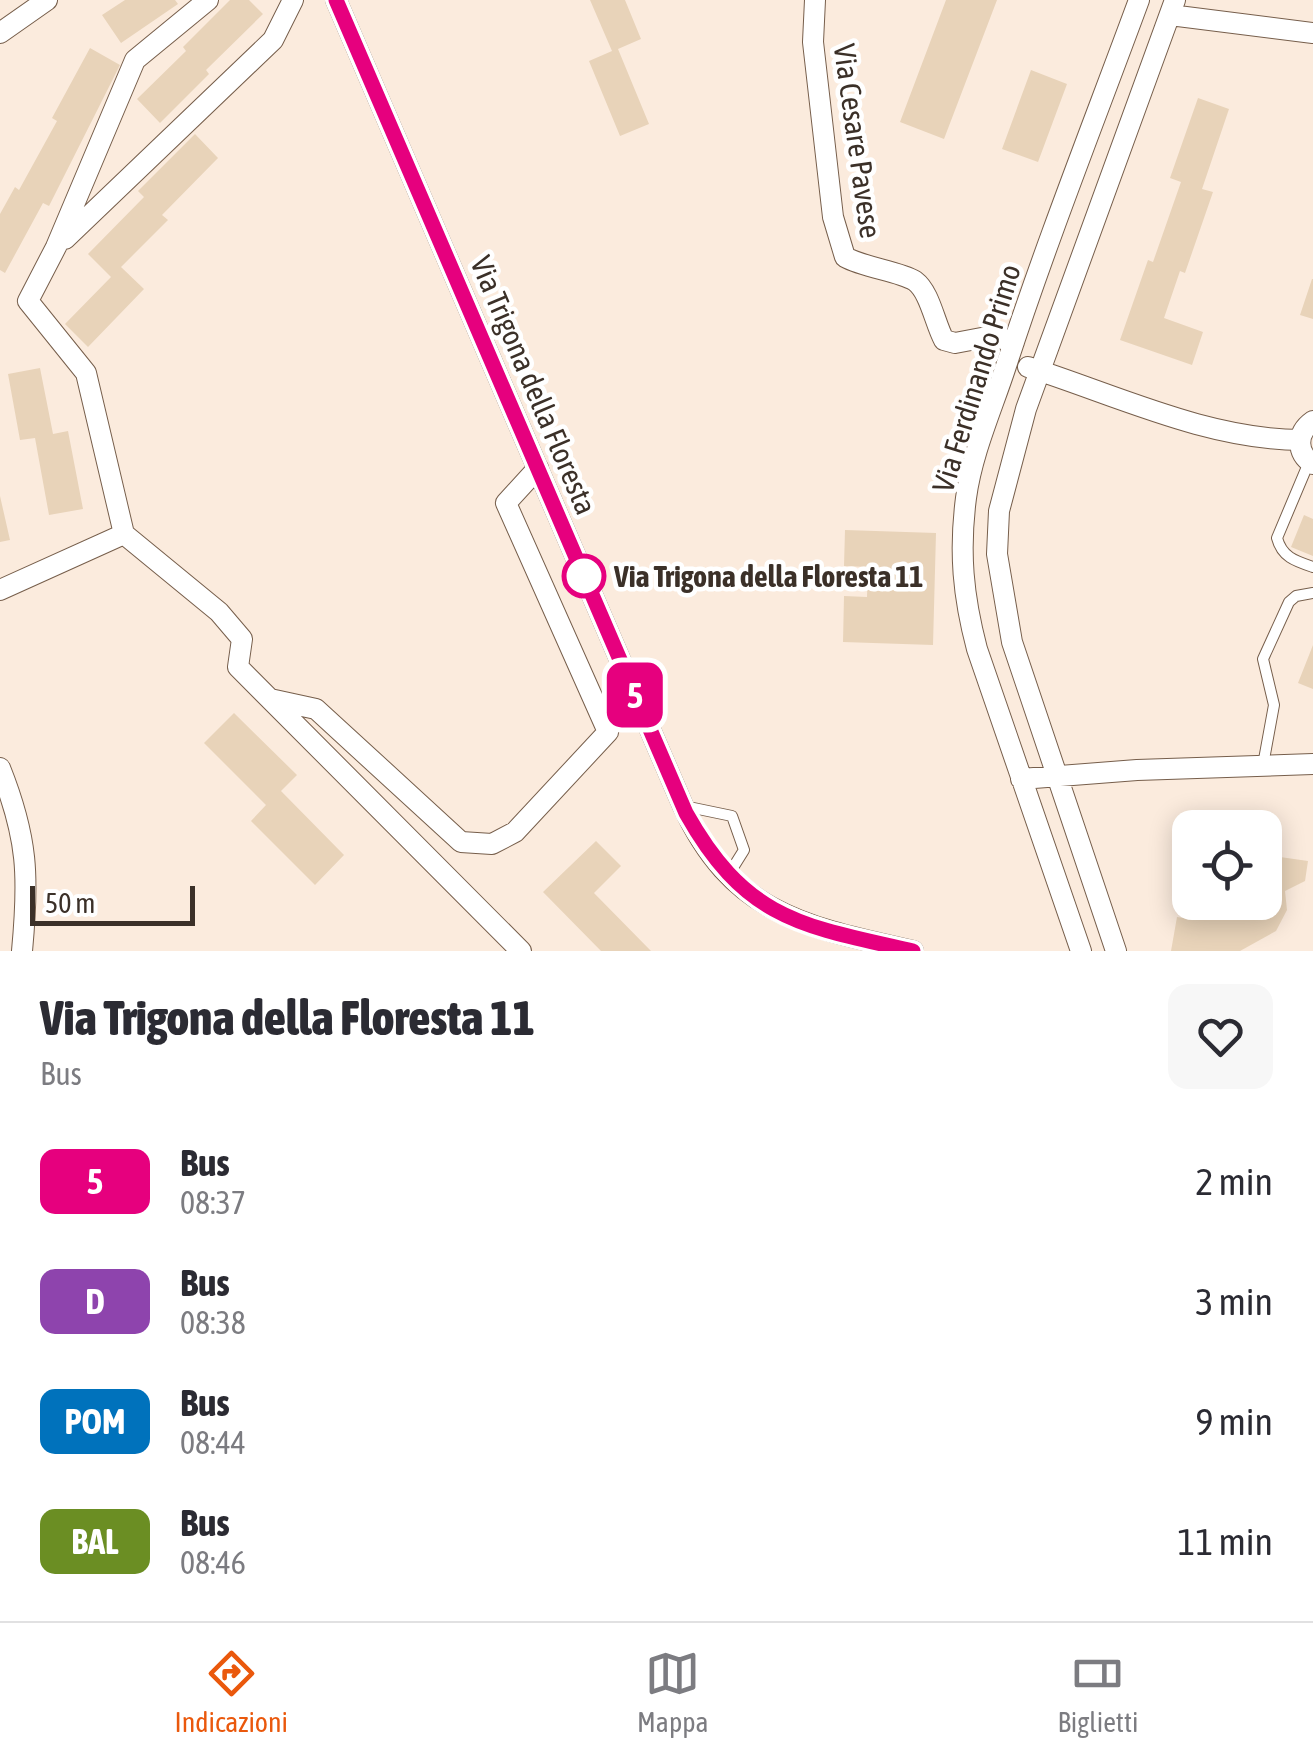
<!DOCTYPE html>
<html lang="it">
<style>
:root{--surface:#fff;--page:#f7f7f7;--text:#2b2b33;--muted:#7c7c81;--line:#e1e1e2;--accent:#ea580c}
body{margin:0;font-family:"Asap Condensed",sans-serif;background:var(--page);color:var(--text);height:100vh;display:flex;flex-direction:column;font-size:38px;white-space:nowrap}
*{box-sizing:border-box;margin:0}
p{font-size:32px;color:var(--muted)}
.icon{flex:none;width:55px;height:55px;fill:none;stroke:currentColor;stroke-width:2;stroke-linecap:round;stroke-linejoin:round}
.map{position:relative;height:951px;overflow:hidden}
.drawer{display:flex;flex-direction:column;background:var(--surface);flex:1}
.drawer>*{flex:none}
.badge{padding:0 20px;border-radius:15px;font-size:35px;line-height:65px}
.buttons{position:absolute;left:1172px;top:810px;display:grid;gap:20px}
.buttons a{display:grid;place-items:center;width:110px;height:110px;border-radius:20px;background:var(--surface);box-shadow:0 5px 25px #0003;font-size:50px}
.scale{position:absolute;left:30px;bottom:25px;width:165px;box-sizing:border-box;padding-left:10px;border:5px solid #3b3028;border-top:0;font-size:28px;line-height:35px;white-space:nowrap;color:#3b3028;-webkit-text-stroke:8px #fff;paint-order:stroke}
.map>.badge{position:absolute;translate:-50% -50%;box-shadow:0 0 0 5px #fff}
.round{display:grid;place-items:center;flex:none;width:105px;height:105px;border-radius:20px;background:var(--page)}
.headline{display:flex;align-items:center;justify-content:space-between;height:170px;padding:0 40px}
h1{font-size:48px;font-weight:800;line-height:75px}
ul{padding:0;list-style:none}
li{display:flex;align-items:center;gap:30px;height:120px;padding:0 40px}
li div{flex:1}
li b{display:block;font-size:38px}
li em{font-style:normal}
li .badge{min-width:110px;font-weight:700;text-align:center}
.tabs{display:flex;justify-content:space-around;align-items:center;height:140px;border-top:2px solid var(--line);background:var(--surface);font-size:28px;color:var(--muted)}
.tabs a{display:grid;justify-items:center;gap:5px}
.tabs .on{color:var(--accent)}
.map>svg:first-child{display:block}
</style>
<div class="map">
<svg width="1313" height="951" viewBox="0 0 1313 951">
<rect width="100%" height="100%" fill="#fbebdd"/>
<path fill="#e8d3b9" d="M125,0H175L178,4L121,43L102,15Z
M230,0H249L263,14L206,70L209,74L160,123L137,99L186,51L183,47Z
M590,0H625L641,39L618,49L649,124L620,136L589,61L612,51Z
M946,0H997L944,139L900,122Z
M90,48L120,65L49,206L43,203L5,273L0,270V214L15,187L19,190L57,121L52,118Z
M1031,70L1067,84L1038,162L1002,149Z
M1198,98L1229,109L1202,189L1213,192L1185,273L1180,271L1164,318L1203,332L1192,365L1120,340L1148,260L1153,262L1181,182L1170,178Z
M195,134L218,158L162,215L168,220L121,267L144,289L88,347L65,324L111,277L88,254L144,197L138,191Z
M1312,279H1313V319L1300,315Z
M40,368L53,434L68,431L83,509L49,515L35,438L20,440L8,374Z
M0,496L10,540L0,542Z
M1304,515L1313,519V556L1291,547Z
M845,530L936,533L933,645L843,642L844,596L867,597L868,567L844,566Z
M1313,645V689L1298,683Z
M234,713L297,775L281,791L344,855L315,885L251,821L266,805L204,743Z
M596,841L621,866L594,893L651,951H601L543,892Z
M1273,856L1308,861L1305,881L1285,891L1287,910L1276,931L1240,951H1171L1177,917L1190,919L1193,902H1265V862L1271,863Z"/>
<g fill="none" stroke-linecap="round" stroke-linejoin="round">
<g stroke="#765e4b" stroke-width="12">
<path id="service" d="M1309,462L1277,538C1282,557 1295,561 1313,567
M1263,765L1274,705L1263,659L1289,602L1296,596L1313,593
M684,806L732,816L744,850L729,874"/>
</g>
<g stroke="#765e4b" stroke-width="22">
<path id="minor" d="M336,0L683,806C732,914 806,927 913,951
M815,0L813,42L833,217L845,257C865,268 899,271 915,281C930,292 935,324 944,340L955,343L992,336L1014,342
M1170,15L1313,33
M0,33L47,0
M65,239L273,40L293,0
M1028,367C1116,395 1206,439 1300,440
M1313,421C1296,433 1296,453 1313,464
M124,534L86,373L28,301L56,247L135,60L208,0
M124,534L219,612L242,639L238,667L521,951
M0,590L124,534
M270,699L316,709L461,842L492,844L515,832L608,732L506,503L538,468
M0,768C28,838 29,877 22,951
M1021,779L1137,770L1313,764
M1081,951L977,649C963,596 959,552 966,498C972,453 992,409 1006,366C1046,243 1094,122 1139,0
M1116,951L1012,642L997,554L999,511L1026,409L1175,0"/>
</g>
<use href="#service" stroke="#fff" stroke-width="10"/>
<use href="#minor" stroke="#fff" stroke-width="20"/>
</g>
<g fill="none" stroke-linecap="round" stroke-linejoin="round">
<g stroke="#fff" stroke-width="22">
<path id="line" d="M336,0L686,813C746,920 802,926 913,951"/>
</g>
<use href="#line" stroke="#e6007e" stroke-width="15"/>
</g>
<circle fill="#fff" stroke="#e6007e" stroke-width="5" cx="584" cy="576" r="20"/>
<g text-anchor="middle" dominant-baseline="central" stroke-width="9" stroke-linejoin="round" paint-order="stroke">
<g font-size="30" fill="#3b3028" stroke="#fff">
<text transform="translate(858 141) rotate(82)">Via Cesare Pavese</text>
<text transform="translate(976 378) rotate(-73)">Via Ferdinando Primo</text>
<text transform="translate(534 385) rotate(67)">Via Trigona della Floresta</text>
</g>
<g font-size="30" font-weight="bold" fill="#3b3028" stroke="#fff" text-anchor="start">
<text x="614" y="576">Via Trigona della Floresta 11</text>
</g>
</g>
</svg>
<div class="buttons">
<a><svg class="icon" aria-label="locate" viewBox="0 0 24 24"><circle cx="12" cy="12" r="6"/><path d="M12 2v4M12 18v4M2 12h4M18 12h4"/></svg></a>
</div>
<div class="scale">50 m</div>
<b class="badge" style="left:635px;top:695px;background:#e6007e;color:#fff">5</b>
</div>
<section class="drawer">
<div class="headline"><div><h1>Via Trigona della Floresta 11</h1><p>Bus</p></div><a class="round"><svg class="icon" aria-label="heart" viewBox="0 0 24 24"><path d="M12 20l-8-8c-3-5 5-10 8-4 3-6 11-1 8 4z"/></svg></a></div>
<ul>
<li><span class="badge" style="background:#e6007e;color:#fff">5</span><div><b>Bus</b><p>08:37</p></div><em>2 min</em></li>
<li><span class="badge" style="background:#8e44ad;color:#fff">D</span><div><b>Bus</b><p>08:38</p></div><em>3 min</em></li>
<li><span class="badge" style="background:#0072bc;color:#fff">POM</span><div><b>Bus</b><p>08:44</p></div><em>9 min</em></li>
<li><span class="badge" style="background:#6b8e23;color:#fff">BAL</span><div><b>Bus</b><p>08:46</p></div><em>11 min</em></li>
</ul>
</section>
<nav class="tabs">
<a class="on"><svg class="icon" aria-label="directions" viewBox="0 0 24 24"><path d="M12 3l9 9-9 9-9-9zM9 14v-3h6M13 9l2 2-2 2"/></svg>Indicazioni</a>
<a><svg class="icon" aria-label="map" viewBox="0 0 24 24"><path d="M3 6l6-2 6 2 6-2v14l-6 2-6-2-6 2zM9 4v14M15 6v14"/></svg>Mappa</a>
<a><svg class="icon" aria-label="tickets" viewBox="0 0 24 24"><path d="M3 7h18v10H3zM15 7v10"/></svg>Biglietti</a>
</nav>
